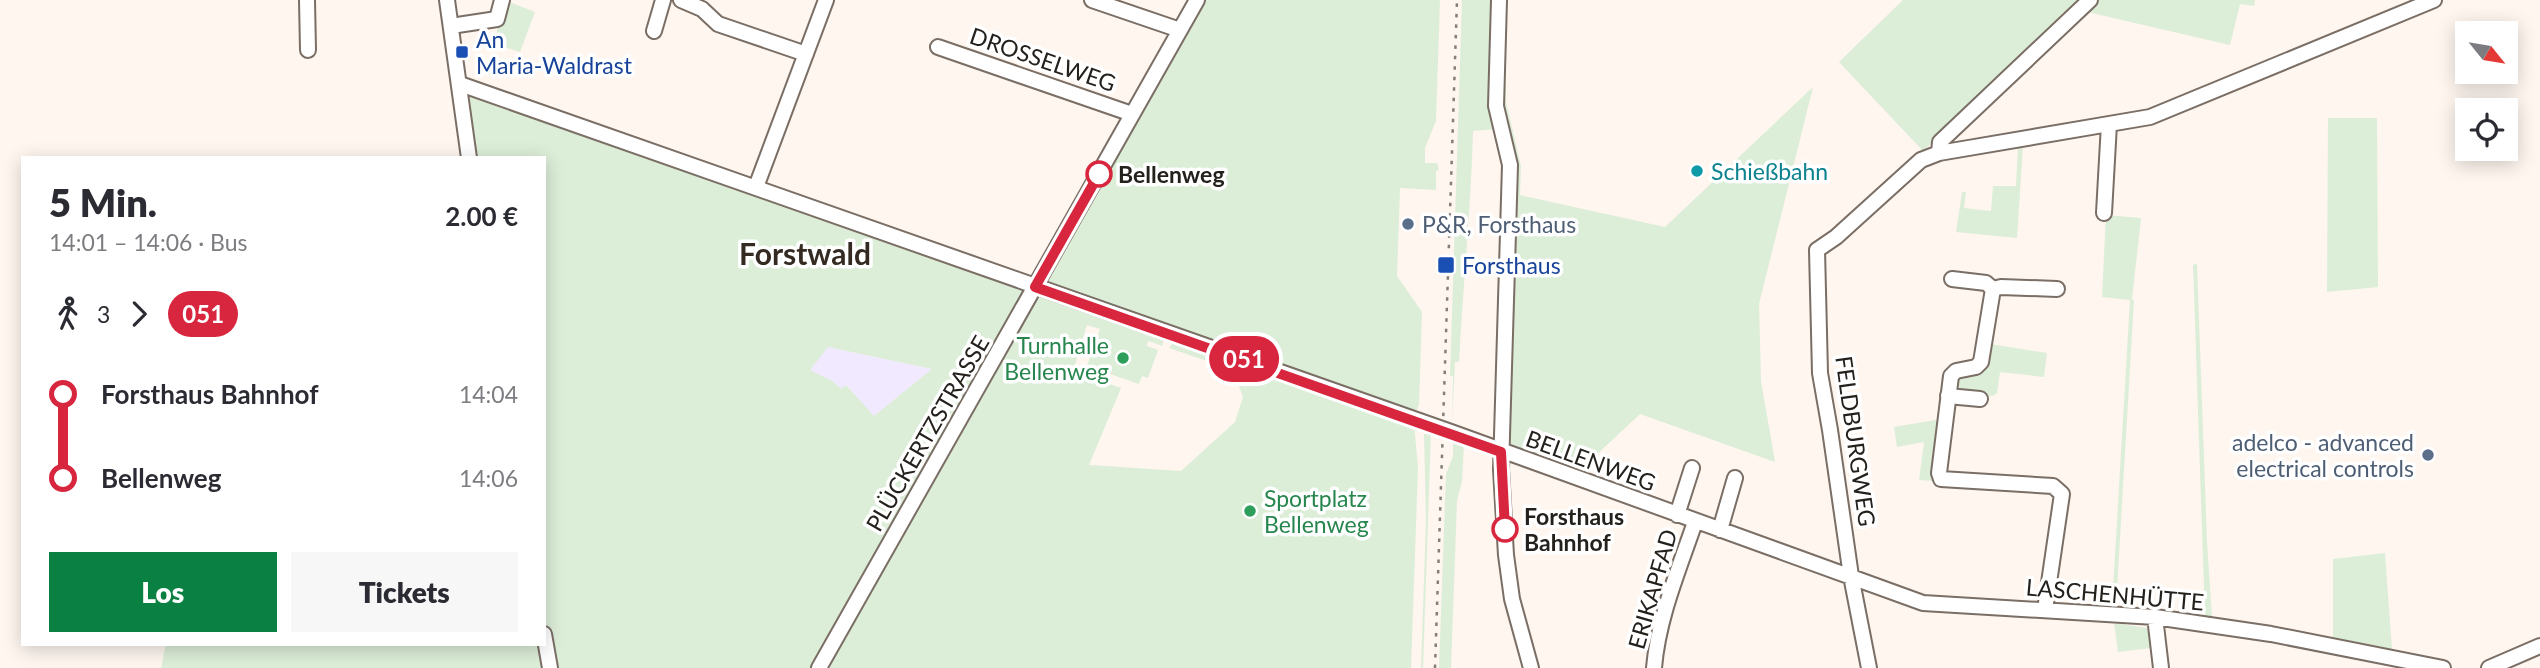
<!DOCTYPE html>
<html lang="de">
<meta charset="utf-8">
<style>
:root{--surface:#fff;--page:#f7f7f7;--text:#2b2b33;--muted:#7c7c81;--accent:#0b8043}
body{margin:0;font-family:Lato,sans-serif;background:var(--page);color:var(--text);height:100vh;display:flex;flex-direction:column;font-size:26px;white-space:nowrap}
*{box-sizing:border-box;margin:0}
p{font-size:23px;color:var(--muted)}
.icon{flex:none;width:38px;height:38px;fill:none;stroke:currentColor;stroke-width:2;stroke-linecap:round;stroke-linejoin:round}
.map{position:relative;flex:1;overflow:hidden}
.sheet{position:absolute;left:21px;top:156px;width:525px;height:490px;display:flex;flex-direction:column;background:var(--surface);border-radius:0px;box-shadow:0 4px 18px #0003}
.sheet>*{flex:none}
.badge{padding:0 14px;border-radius:23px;font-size:24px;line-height:46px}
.needle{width:46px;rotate:120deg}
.buttons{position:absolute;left:2455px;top:21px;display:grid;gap:14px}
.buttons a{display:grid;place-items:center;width:63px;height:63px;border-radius:0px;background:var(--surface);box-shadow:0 4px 18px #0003;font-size:35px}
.map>.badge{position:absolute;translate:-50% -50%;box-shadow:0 0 0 4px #fff}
.legs{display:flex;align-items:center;gap:10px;height:77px;padding:0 28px;font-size:23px}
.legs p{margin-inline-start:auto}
.summary{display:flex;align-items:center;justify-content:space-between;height:119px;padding:0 28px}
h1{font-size:38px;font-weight:800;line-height:52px}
.button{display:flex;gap:14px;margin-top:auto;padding:14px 28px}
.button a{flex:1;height:80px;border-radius:0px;background:var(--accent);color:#fff;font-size:28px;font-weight:800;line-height:80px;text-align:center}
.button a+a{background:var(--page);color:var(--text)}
ul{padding:0 28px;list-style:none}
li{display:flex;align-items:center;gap:24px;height:84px;font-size:26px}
li i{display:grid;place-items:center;width:10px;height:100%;margin:0 9px;background:currentColor}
li i::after{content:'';width:18px;height:18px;margin:-9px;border:5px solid;border-radius:50%;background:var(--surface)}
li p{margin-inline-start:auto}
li:first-child i{background:linear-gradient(#0000 50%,currentColor 0)}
li:last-child i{background:linear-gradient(currentColor 50%,#0000 0)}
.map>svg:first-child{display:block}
</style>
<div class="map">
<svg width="2540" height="668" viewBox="0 0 2540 668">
<rect width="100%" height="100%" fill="#fef6ef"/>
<path fill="#f1e9ff" d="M828,347L932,369L873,417L847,385L841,389L832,381L809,370Z"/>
<path fill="#dcedd8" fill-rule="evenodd" d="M504,0L535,12L520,52L494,44Z
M1205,0H1440L1436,121L1425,148V163H1437L1439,170L1436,171V190L1400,188L1397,276L1422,312L1419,405L1414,415L1045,284Z
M1462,0H1493L1489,80L1496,129L1473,131C1471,208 1463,285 1459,362H1455L1452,422L1453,376H1450Z
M1503,0H1506V102L1521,166L1520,195L1665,227L1813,87L1759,304L1761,381L1775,462L1640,414L1578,472L1506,448L1516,168L1500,102Z
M1903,0H2084L1923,151L1839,62Z
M2095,0H2255L2254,6L2240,4L2230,45L2083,11Z
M466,91L1026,288V295L814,668H554L544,613V158L474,157ZM828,347L932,369L874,416L846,385L841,389L832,381L810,370Z
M2328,118H2377L2378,287L2327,292Z
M2023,145L2017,238L1956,232L1962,192H1966L1964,208L1991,211L1993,186H2016L2018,146Z
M2106,215L2141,218L2132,299L2134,300L2116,606H2112L2130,300L2102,297Z
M2197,264L2207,542L2212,617L2205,616L2193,265Z
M1039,294L1163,337V346L1148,341L1147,346L1158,350L1148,378L1142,376L1139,384L1087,366L1100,329L1087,325L1073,371L1121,388L1089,465L1181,471L1235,422L1243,397L1233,370L1169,348L1174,341L1414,424L1418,467L1411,668H824L1032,301Z
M1990,344L2047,353L2044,377L2000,372L1997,393L1993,396L1959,394L1956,390L1958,376L1985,370Z
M1941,419L1933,481L1919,480L1924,442L1897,447L1894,427Z
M1429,432H1431L1423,668H1421L1426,521L1424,434Z
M1453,439L1464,442L1462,481L1457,501L1451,668H1439L1446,474L1453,456Z
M2385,553L2392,650L2333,640V559Z
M2114,623L2147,628L2151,648L2118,652Z
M166,644H542L546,668H161Z"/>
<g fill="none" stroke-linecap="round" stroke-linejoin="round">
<g stroke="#7a6e65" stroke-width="18">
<path id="minor" d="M307,0L308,50
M447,0L469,158
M681,0L702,9L718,24L806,54
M1092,0L1180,30
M1499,0L1496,106L1510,165L1501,469L1506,555L1512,599L1531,668
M451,26L497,19L502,0
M654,31L663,0
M938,47L1132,114
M460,84L1454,433L1923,603L2155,617L2271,634L2443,668
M1939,153L1940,142L2090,0
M756,187L826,0
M2104,213L2109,124
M1952,279L1986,283L1993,289
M1948,396L1980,399
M1677,515L1692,468
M1720,530L1735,478
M2045,610L2062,494L2053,486L1941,479L1939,473L1951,376L1956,371L1976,367L1981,362L1993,289L2001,287L2057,289
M2155,617L2161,668
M544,634L550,668
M819,668L1197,0
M1654,668C1658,618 1679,569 1695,522
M1869,668L1851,576L1830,430L1820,373L1817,250L1836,237L1921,160L1939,153L2150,117L2434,0
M2489,668L2540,646"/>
</g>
<use href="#minor" stroke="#fff" stroke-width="14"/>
<path stroke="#847e79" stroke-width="2.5" stroke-dasharray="3.5 7" stroke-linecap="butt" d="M1435,668L1457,0"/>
</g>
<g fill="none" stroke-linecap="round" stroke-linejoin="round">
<g stroke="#fff" stroke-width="16">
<path id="line-1" d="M1099,174L1035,287L1501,452L1505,529"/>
</g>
<use href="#line-1" stroke="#d7263d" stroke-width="10"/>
</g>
<g fill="#1a4fb4" stroke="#fff" stroke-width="2.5">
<rect x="455" y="45" width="14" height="14" rx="3.5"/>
<rect x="1437" y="256" width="18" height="18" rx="3.5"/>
</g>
<circle fill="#0f9aa8" stroke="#fff" stroke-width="2.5" cx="1697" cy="171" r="7"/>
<g fill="#fff" stroke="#d7263d" stroke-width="3.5">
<circle cx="1099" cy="174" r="12"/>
<circle cx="1505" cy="529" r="12"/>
</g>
<g fill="#5c6f8a" stroke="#fff" stroke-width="2.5">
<circle cx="1408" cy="224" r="7"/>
<circle cx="2428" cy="455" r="7"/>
</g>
<g fill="#2e9e5b" stroke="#fff" stroke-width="2.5">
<circle cx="1123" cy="358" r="7"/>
<circle cx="1250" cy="511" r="7"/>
</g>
<g text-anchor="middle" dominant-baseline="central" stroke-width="7" stroke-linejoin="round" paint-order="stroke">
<g font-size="23" fill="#164399" stroke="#fff" text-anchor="start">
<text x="476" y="39">An<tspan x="476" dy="26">Maria-Waldrast</tspan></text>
<text x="1462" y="265">Forsthaus</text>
</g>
<g font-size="23" fill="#24201c" stroke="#fff">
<text transform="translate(1043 59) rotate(19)">DROSSELWEG</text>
<text transform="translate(927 433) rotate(-60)">PLÜCKERTZSTRASSE</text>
<text transform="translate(1856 441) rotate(82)">FELDBURGWEG</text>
<text transform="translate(1591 460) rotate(20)">BELLENWEG</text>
<text transform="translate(1652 589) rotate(-74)">ERIKAPFAD</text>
<text transform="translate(2115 594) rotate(5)">LASCHENHÜTTE</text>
</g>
<g font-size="23" fill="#0d838f" stroke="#fff" text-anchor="start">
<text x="1711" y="171">Schießbahn</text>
</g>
<g font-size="23" font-weight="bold" fill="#24201c" stroke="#fff" text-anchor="start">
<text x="1118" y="174">Bellenweg</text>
<text x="1524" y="516">Forsthaus<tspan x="1524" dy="26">Bahnhof</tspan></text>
</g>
<g font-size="23" fill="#4e5e75" stroke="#fff" text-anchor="start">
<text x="1422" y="224">P&amp;R, Forsthaus</text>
<text x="2414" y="442" text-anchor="end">adelco - advanced<tspan x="2414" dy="26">electrical controls</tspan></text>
</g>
<g font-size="23" fill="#27864d" stroke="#fff" text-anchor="end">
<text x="1109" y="345">Turnhalle<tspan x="1109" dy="26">Bellenweg</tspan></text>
<text x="1264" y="498" text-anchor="start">Sportplatz<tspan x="1264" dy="26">Bellenweg</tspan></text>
</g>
<g font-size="30" font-weight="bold" fill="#342a22" stroke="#fff">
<text x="805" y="253">Forstwald</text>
</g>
</g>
</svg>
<div class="buttons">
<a><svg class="needle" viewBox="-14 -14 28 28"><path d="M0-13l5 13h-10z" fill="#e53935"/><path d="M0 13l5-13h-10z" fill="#7c7c81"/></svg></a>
<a><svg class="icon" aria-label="locate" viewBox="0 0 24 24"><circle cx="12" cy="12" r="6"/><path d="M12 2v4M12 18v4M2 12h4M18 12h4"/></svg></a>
</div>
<b class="badge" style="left:1244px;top:359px;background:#d7263d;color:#fff">051</b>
<section class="sheet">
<div class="summary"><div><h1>5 Min.</h1><p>14:01 – 14:06 · Bus</p></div><b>2.00 €</b></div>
<div class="legs"><svg class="icon" aria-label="walk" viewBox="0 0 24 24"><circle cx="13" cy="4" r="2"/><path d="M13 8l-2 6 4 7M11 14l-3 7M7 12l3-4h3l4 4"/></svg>3<svg class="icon" aria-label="forward" viewBox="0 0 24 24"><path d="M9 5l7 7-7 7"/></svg><b class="badge" style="background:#d7263d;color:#fff">051</b></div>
<ul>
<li><i style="color:#d7263d"></i><b>Forsthaus Bahnhof</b><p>14:04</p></li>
<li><i style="color:#d7263d"></i><b>Bellenweg</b><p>14:06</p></li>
</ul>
<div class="button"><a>Los</a><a>Tickets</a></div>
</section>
</div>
